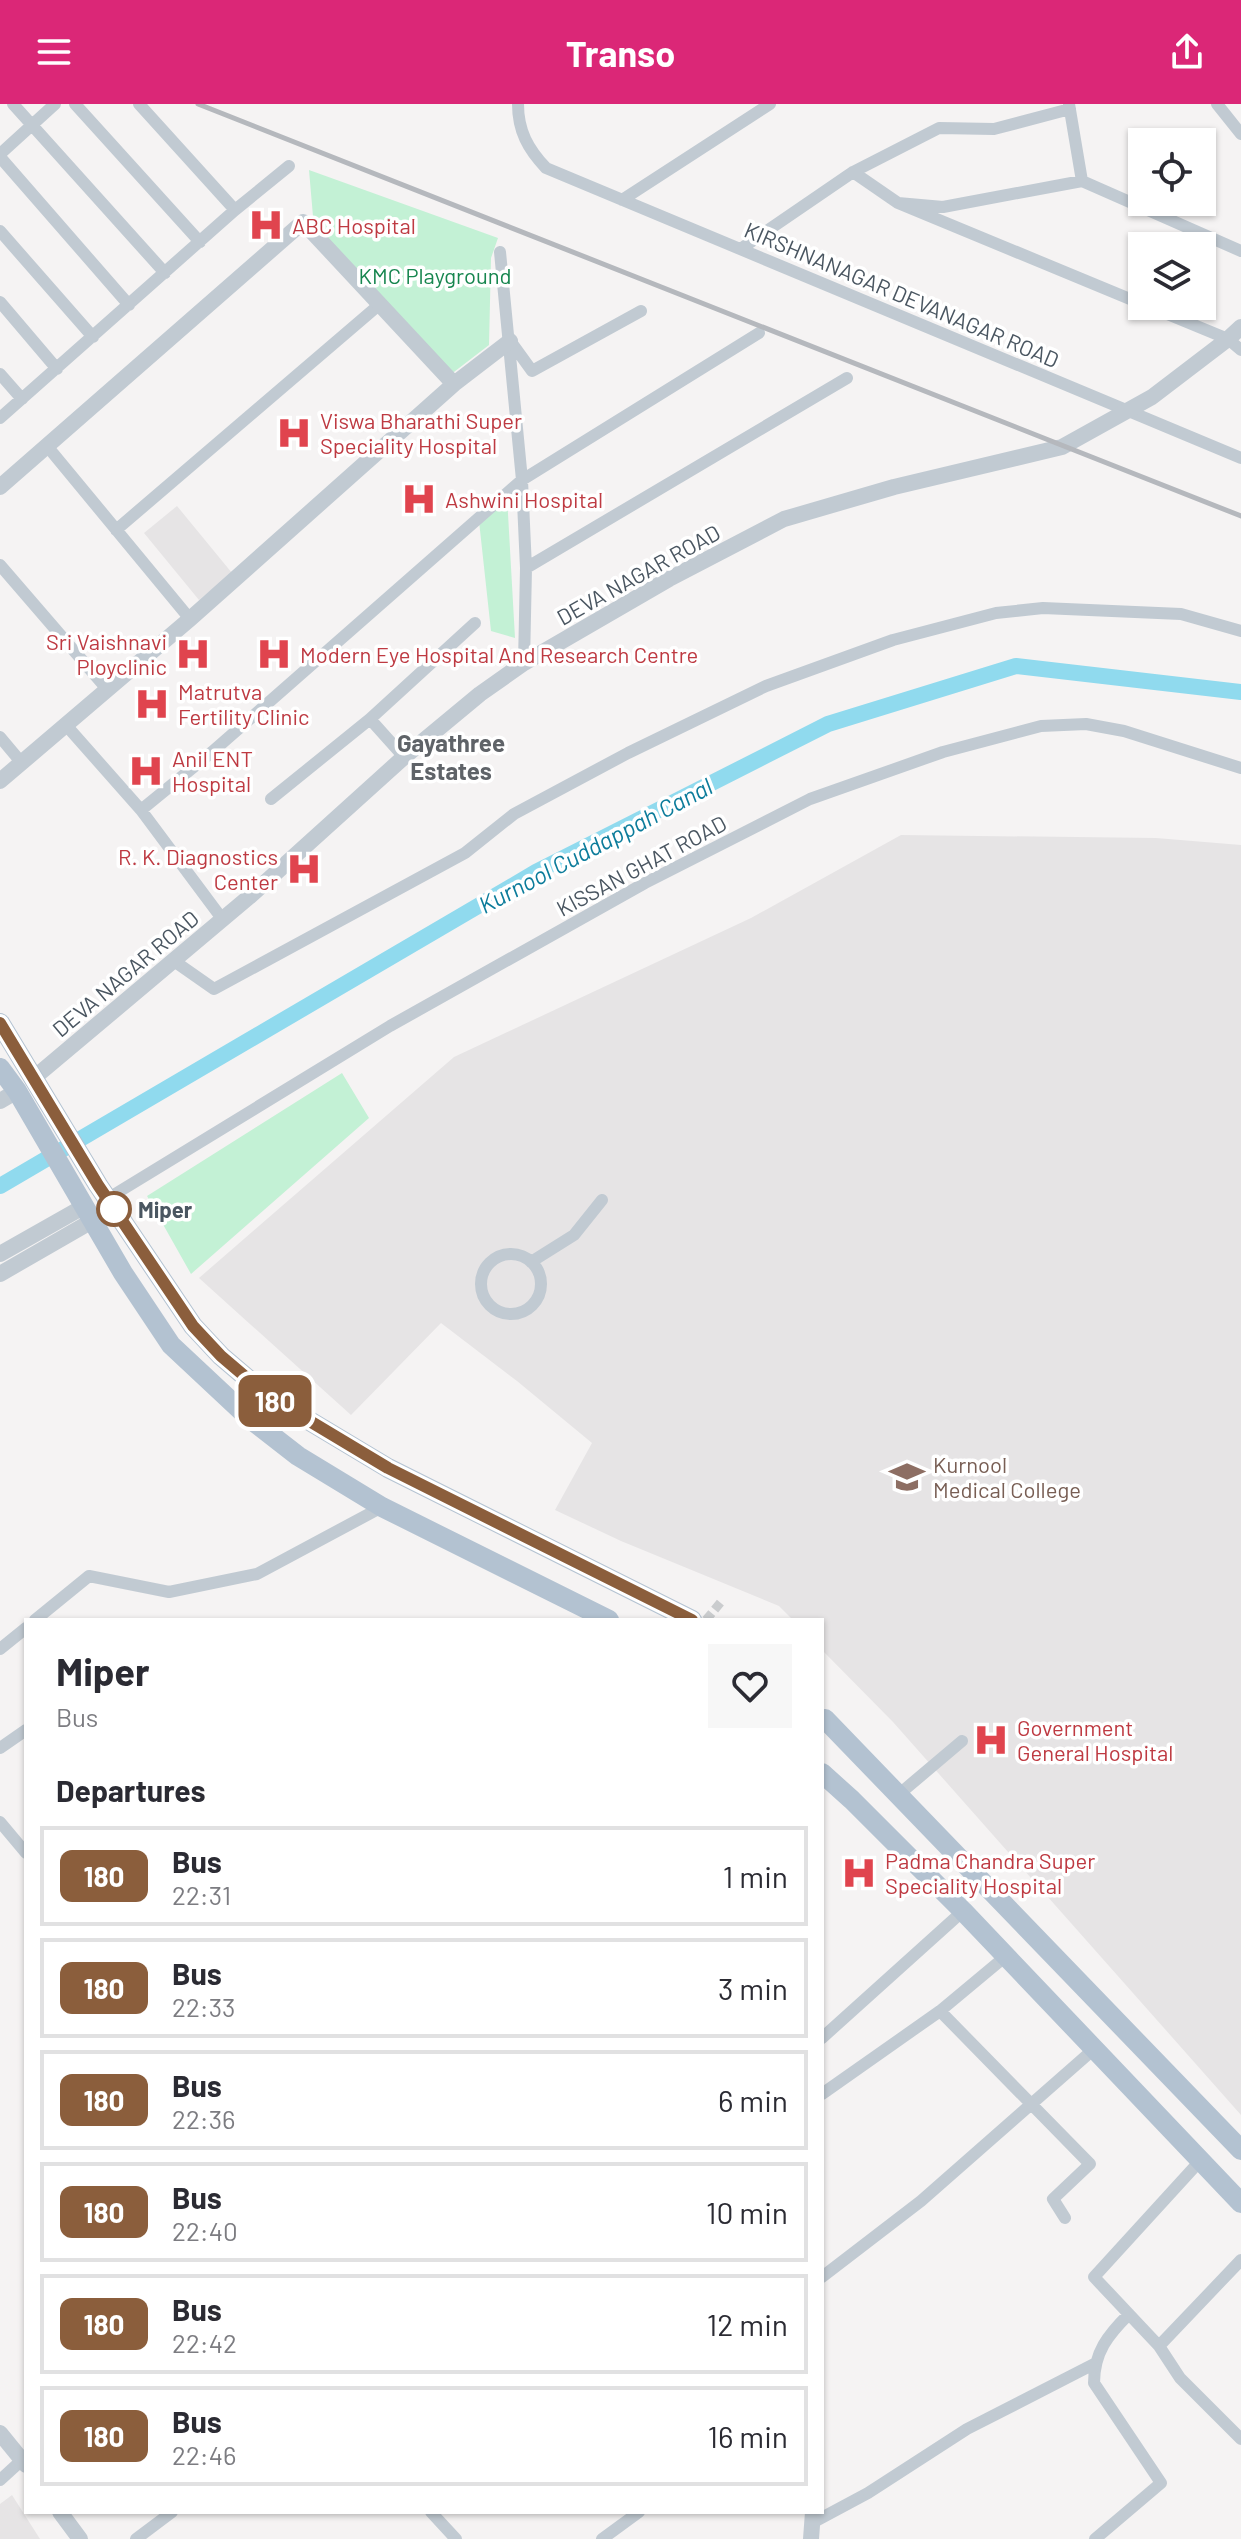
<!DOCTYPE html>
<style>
:root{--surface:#fff;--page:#f7f7f7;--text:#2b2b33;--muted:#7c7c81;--line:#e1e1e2;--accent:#db2777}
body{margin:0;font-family:Barlow,sans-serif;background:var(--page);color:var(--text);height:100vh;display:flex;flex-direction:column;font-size:30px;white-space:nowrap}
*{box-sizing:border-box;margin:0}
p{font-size:26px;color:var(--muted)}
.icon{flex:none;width:44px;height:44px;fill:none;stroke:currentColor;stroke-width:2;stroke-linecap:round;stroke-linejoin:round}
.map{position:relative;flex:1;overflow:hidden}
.side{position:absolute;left:24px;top:1514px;width:800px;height:896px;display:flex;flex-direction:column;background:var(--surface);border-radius:0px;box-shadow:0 2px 6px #0004}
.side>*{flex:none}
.badge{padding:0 16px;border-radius:12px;font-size:28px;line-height:52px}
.controls{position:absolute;left:1128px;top:24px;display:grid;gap:16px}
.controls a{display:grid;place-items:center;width:88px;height:88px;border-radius:0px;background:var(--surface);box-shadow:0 2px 6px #0004;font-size:40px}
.map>.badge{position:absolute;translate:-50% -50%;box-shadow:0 0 0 4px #fff}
h2{padding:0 32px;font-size:30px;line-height:72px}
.round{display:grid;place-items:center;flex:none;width:84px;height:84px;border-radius:0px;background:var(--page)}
.head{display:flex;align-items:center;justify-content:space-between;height:136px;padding:0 32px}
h1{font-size:38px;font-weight:700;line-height:60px}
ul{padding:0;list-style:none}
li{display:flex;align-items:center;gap:24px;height:100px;margin:0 16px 12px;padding:0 16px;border:4px solid var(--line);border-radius:0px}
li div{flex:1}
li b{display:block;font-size:30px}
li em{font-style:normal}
li .badge{min-width:88px;font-weight:700;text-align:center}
header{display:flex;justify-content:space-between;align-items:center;height:104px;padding:0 32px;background:var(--accent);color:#fff;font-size:36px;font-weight:700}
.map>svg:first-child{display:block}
</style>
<header><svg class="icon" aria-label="menu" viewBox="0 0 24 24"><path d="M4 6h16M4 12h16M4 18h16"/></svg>Transo<svg class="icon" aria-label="share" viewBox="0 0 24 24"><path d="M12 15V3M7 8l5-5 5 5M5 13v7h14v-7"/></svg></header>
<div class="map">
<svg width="1241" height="2435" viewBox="0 0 1241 2435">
<rect width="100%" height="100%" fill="#f5f3f3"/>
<path fill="#e6e4e5" d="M177,402L232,469L199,496L144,429Z
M901,731L1156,734L1241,741V2011L893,1618L822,1546V1516H793L779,1502L621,1437L555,1406L592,1339L517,1277L441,1219L351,1311L199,1174L454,953L751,814Z
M12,2391L40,2435H0V2400Z"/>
<path fill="#c3f1d5" d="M309,66L498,134L491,154L489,241L450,271L314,124Z
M507,392L515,534L491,527L479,417Z
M342,969L369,1014L191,1170L147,1092Z"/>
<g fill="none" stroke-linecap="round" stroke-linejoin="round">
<path stroke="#90daee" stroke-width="16" d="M0,1082L536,768L828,620L1016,562L1241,588"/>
<path stroke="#caccce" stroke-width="9" stroke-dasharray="9 4.5" stroke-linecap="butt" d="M706,1516L721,1498"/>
<path stroke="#c1cad2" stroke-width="12" d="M13,0L165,169
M75,0L200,138
M139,0L235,106
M518,0C518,27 528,45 546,64L1241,354
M1069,0L1082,77
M1217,0L1241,30
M0,50L55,0
M0,53L129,201
M853,68L898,99L1142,200
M622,96L770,0
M898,99L943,103L1082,77L1241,147
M0,127L93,233
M742,144L853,68L939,24L994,25L1070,5
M500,148L522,376L526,464L524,559
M0,198L57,265
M1148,202L1228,235L1241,246
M511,238L532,267L641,207
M0,270L22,295
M0,314L235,106L289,62
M47,342L190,515
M116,426L380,200
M0,461L107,585
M526,464L847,274
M370,615L404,653
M65,620L141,706L223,816
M0,633L21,658
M271,695L370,615L475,519
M141,706L212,648L522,376L759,229
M174,857L214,885L465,749L514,710L628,649L766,582L893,536L996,509L1043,504L1181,510L1241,527
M107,1095L390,922L645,779L810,695L943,648L1041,622L1086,620L1124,627L1241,664
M481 1180a30 30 0 1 1 60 0a30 30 0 1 1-60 0Z
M531,1158L574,1131L602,1096
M35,1516L89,1472L169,1488L257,1470L382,1403
M0,1545L26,1524
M0,1644L26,1626
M897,1692L962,1637
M0,1718L26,1749
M940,1907L1006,1852
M822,1934L963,1807
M822,1990L940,1907L1090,2060L1053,2095L1065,2114
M1241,2156L1159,2242L1180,2274L1241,2335
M822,2173L921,2097L1094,1945
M1159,2242L1094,2173L1199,2058
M0,2376L22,2356
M431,2408L456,2435
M812,2419L868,2389L967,2325L1094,2260
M136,2435L172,2408
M602,2435L639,2408
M1095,2435L1161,2379L1094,2279C1094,2248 1108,2231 1129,2210"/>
<path stroke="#c1cad2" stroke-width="16" d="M0,383L303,118L454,280
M0,677L190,515L454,280L510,237
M35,973L249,793L404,653L480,590L524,559L669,475L784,415L894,383L1062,343L1152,293L1228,235L1241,223
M0,997L17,987
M0,1150L83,1103
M0,1170L92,1117
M0,2329L26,2361
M60,2408L80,2435
M811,2435L813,2408"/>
<path stroke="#b3c2d1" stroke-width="20" d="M0,919L98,1081L193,1222L221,1252L268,1292L388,1364L692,1516
M0,964L17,987L123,1169L171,1241L249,1314L298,1352L382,1403L609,1516
M825,1615L1241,2046
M822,1669L852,1696L963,1807L1241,2099"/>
<path stroke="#b5b8bd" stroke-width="5" d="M198,0L1241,412"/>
</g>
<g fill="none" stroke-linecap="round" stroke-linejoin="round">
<g stroke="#fff" stroke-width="18">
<path id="line" d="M0,919L98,1081L193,1222L221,1252L268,1292L388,1364L692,1516"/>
</g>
<use href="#line" stroke="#8b5e3c" stroke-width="12"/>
</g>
<defs>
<g id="hospital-bare" transform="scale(2.76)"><path d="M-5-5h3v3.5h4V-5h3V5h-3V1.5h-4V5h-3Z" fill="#e0444e" stroke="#fff" stroke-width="2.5" paint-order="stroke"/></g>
<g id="university-bare" transform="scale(2.76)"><path d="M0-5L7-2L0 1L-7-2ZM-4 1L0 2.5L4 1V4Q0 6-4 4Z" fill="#8d6e63" stroke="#fff" stroke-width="2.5" paint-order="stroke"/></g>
</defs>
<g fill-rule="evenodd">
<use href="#hospital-bare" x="266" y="121"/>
<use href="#hospital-bare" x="294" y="329"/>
<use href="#hospital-bare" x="419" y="395"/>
<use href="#hospital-bare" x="193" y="550"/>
<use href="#hospital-bare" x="274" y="550"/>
<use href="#hospital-bare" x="152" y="600"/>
<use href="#hospital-bare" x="146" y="667"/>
<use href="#hospital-bare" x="304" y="765"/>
<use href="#university-bare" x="907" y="1373"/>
<use href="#hospital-bare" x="991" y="1636"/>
<use href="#hospital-bare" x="859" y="1769"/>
</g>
<circle fill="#fff" stroke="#8b5e3c" stroke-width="4" cx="114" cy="1105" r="16"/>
<g text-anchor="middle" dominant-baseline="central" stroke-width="7" stroke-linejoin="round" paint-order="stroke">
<g font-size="22" fill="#be3a42" stroke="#fff" text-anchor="start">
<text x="292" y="121">ABC Hospital</text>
<text x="320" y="316">Viswa Bharathi Super<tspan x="320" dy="25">Speciality Hospital</tspan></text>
<text x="445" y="395">Ashwini Hospital</text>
<text x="167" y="537" text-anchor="end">Sri Vaishnavi<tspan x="167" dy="25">Ployclinic</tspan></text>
<text x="300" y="550">Modern Eye Hospital And Research Centre</text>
<text x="178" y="587">Matrutva<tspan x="178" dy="25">Fertility Clinic</tspan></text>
<text x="172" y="654">Anil ENT<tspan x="172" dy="25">Hospital</tspan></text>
<text x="278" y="752" text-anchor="end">R. K. Diagnostics<tspan x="278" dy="25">Center</tspan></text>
<text x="1017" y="1623">Government<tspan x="1017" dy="25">General Hospital</tspan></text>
<text x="885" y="1756">Padma Chandra Super<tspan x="885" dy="25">Speciality Hospital</tspan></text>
</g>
<g font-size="22" fill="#17864f" stroke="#fff">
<text x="435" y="171">KMC Playground</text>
</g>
<g font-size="22" fill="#4a5661" stroke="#fff">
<text transform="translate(902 190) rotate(23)">KIRSHNANAGAR DEVANAGAR ROAD</text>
<text transform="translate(638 470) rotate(-29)">DEVA NAGAR ROAD</text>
<text transform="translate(641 761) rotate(-28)">KISSAN GHAT ROAD</text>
<text transform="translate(125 869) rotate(-40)">DEVA NAGAR ROAD</text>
</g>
<g font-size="22" font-weight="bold" fill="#4a5661" stroke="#fff" text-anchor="start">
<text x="138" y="1105">Miper</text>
</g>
<g font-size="22" fill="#785e54" stroke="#fff" text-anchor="start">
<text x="933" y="1360">Kurnool<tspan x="933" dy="25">Medical College</tspan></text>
</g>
<g font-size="24" font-weight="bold" fill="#5f6368" stroke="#fff">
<text x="451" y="638">Gayathree<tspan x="451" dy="28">Estates</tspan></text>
</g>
<g font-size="24" font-style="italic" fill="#0c7c9b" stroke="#fff">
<text transform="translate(595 741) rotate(-28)">Kurnool Cuddappah Canal</text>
</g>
</g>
</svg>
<div class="controls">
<a><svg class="icon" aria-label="locate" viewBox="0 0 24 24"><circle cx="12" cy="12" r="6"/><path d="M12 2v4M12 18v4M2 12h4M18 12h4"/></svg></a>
<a><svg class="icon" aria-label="layers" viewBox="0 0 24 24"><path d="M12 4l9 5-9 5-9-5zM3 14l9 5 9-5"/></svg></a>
</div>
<b class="badge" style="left:275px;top:1297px;background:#8b5e3c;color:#fff">180</b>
<section class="side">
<div class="head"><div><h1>Miper</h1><p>Bus</p></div><a class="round"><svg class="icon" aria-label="heart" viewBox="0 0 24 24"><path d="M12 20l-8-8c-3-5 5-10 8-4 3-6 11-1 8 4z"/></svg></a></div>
<h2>Departures</h2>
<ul>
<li><span class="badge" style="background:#8b5e3c;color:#fff">180</span><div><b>Bus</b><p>22:31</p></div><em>1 min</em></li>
<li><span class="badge" style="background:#8b5e3c;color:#fff">180</span><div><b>Bus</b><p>22:33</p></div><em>3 min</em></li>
<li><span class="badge" style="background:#8b5e3c;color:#fff">180</span><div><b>Bus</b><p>22:36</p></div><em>6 min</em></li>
<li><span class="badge" style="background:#8b5e3c;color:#fff">180</span><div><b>Bus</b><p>22:40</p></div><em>10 min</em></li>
<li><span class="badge" style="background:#8b5e3c;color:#fff">180</span><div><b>Bus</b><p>22:42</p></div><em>12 min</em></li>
<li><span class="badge" style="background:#8b5e3c;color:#fff">180</span><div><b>Bus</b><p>22:46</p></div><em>16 min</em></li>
</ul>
</section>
</div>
